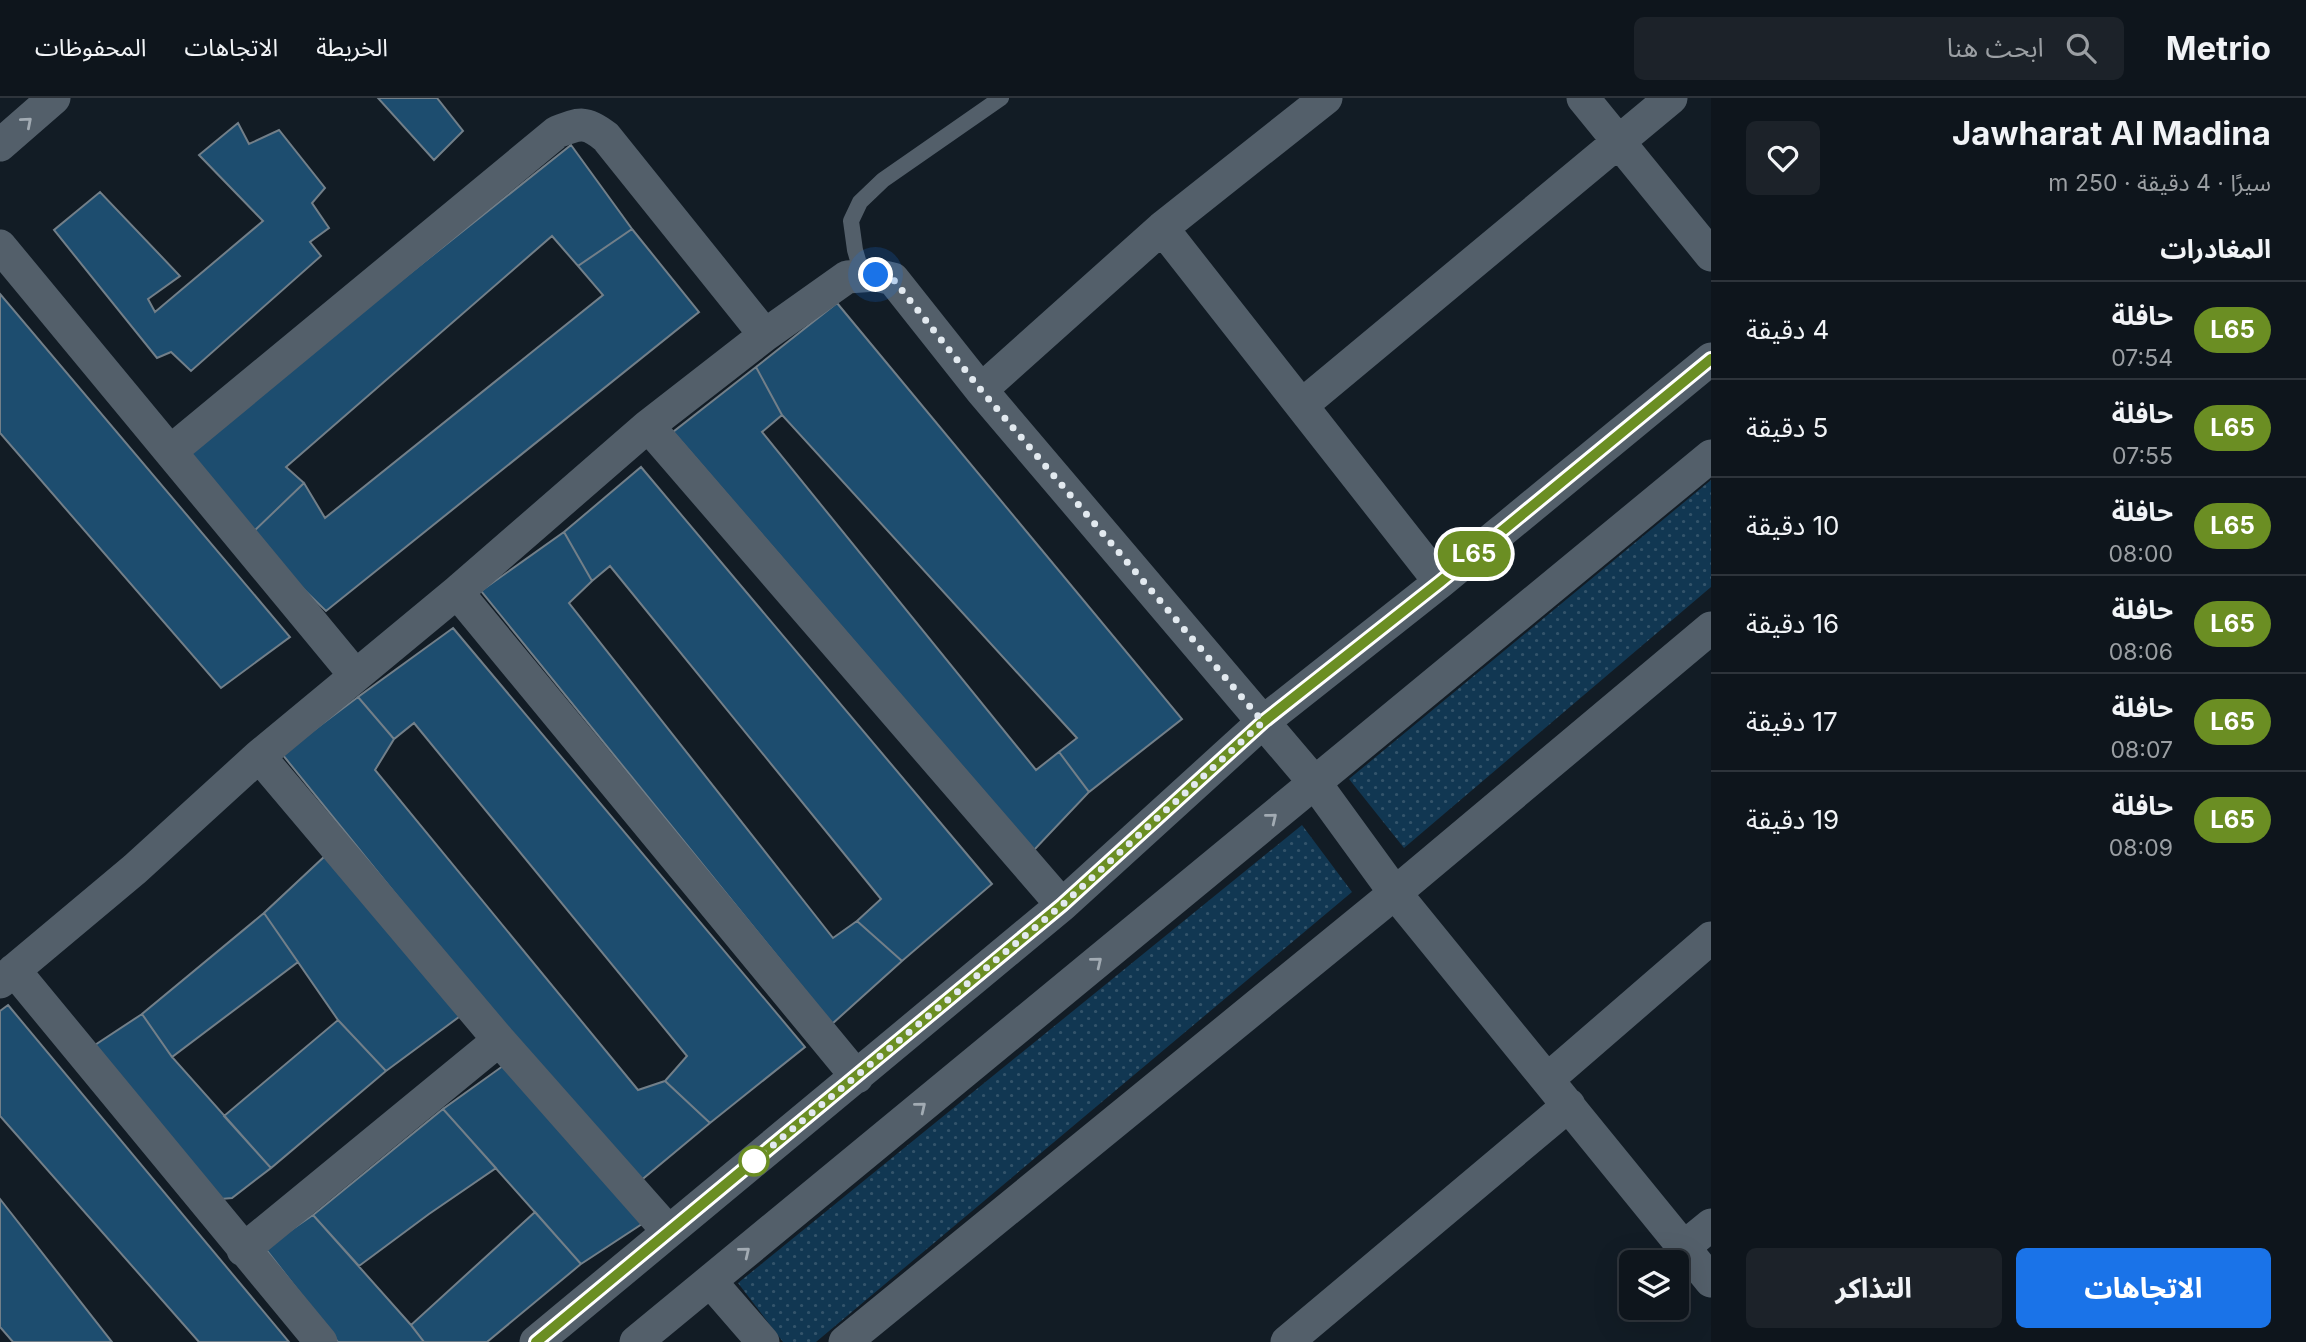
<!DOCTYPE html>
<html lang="ar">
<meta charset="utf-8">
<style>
:root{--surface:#0e151c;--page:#1c2229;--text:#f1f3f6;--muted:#9b9fa3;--line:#2e343b;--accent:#1a73e8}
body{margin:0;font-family:Inter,"Noto Sans Arabic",sans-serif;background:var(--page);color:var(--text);direction:rtl;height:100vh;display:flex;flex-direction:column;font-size:26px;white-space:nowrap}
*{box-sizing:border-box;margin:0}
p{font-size:23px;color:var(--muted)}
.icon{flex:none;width:38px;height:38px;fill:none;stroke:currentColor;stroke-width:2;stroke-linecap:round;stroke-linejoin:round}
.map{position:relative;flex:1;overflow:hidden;direction:ltr}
.sheet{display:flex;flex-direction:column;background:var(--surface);width:595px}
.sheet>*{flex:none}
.badge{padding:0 14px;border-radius:23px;font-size:24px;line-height:46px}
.fabs{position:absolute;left:1619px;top:1152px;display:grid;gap:14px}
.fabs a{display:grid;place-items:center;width:70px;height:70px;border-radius:10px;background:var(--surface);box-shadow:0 7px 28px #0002,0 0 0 2px var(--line);font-size:35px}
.you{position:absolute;width:35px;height:35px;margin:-18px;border:5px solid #fff;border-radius:50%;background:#1a73e8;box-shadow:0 0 0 10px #1a73e833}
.map>.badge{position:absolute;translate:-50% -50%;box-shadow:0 0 0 4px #fff}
h2{padding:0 35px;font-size:26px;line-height:63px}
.round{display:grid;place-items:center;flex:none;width:74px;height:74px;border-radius:10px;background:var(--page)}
.headline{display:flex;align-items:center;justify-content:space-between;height:119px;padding:0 35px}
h1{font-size:33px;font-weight:700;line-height:52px}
.cta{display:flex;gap:14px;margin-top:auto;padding:14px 35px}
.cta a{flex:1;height:80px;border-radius:10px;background:var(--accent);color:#fff;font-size:28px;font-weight:700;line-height:80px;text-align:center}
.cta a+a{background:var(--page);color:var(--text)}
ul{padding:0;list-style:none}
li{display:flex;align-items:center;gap:21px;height:98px;padding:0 35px;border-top:2px solid var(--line)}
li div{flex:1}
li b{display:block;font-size:26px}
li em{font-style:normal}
li .badge{min-width:77px;font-weight:700;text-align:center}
header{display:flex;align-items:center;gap:42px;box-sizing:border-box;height:98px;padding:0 35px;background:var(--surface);border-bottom:2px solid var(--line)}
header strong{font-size:33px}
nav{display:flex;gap:38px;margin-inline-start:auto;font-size:24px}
.search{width:490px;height:63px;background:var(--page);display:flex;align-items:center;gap:18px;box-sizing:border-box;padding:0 24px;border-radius:10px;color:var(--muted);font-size:26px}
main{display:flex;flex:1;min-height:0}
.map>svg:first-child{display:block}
</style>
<header>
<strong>Metrio</strong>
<div class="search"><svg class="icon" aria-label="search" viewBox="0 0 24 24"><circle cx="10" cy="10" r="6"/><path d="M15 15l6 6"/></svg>ابحث هنا</div>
<nav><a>الخريطة</a><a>الاتجاهات</a><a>المحفوظات</a></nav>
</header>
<main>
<section class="sheet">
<div class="headline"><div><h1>Jawharat Al Madina</h1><p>سيرًا · 4 دقيقة · 250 m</p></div><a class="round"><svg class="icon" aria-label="heart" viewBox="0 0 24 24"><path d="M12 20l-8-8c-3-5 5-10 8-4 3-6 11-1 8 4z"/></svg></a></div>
<h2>المغادرات</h2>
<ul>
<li><span class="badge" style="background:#6b8e23;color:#fff">L65</span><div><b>حافلة</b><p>07:54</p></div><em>4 دقيقة</em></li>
<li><span class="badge" style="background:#6b8e23;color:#fff">L65</span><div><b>حافلة</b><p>07:55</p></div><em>5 دقيقة</em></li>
<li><span class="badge" style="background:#6b8e23;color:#fff">L65</span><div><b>حافلة</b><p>08:00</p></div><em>10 دقيقة</em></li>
<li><span class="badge" style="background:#6b8e23;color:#fff">L65</span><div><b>حافلة</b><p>08:06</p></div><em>16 دقيقة</em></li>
<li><span class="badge" style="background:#6b8e23;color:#fff">L65</span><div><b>حافلة</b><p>08:07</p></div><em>17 دقيقة</em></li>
<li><span class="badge" style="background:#6b8e23;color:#fff">L65</span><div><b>حافلة</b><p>08:09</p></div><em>19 دقيقة</em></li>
</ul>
<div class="cta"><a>الاتجاهات</a><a>التذاكر</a></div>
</section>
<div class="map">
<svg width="1711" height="1244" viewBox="0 0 1711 1244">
<defs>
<pattern id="park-dots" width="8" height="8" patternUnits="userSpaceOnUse" patternTransform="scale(1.75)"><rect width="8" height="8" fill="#113752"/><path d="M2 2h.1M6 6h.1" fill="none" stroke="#33546b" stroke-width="1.8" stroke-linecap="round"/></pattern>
</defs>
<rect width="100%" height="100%" fill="#121c25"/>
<path fill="url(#park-dots)" d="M1711,382V489L1404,750L1349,681Z
M1302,727L1352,794L816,1244H783L738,1185Z"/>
<path fill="#1d4d6f" stroke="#727f89" stroke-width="2" d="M378,0H437L463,33L434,62Z
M238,25L249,46L279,32L325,90L312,105L329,130L310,144L321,158L191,273L171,254L157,260L54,132L100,94L180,178L148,201L155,214L263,123L199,57Z
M571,47L632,131L578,168L552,138L286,369L304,385L249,438L184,355Z
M632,131L699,214L326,513L249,438L304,385L325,420L603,197L578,168Z
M0,196L290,539L221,590L0,335Z
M837,205L1182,621L1089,694L1059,654L1077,640L782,317L756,269Z
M756,269L782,317L762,334L1036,672L1059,654L1089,694L1034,752L673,334Z
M641,369L992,786L902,863L857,823L881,801L610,468L592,483L564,434Z
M564,434L592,483L569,505L833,840L857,823L902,863L832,926L481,493Z
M453,530L805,949L710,1025L665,983L687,958L414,625L394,641L358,599Z
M358,599L394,641L375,672L638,992L665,983L710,1025L633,1089L282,656Z
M326,757L463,916L386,973L338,922L264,815Z
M264,815L298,864L172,959L142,916Z
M8,907L289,1244H199L0,1018V913Z
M142,916L172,959L271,1070L232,1100L221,1101L95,947Z
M338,922L386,973L271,1070L224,1018Z
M514,960L651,1120L581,1166L443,1011Z
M443,1011L496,1070L429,1116L359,1168L313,1117Z
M0,1101L112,1244H13L0,1229Z
M535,1114L581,1166L487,1244H424L411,1227Z
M313,1117L411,1227L424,1244H338L265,1150Z"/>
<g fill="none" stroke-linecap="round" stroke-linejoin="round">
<path stroke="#535f6a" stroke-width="16" d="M862,176L855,152L851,123L860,104L883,82L1001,0"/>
<path stroke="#535f6a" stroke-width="33" d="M1583,0L1711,157
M0,47L54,0
M1162,130L1440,484
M0,148L355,577
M981,292L1162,130L1326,0
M1302,307L1671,0
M648,328L1062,807
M171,353L557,34C580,25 586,23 606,39L765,237
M457,494L857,979
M259,658L499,942L668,1133
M14,872L321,1244
M0,884L135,771L259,658L457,494L648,328L765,237L847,179L876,177L893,181L981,292L1315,685L1395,795L1711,1183
M1548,981L1711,840
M1684,1149L1711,1127
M243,1152L499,942
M710,1183L763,1244
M536,1244L1062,807L1263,624L1440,484L1711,261
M636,1244L1711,358
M845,1244L1395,795L1711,530
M1287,1244L1569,1007"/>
</g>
<defs><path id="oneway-chevron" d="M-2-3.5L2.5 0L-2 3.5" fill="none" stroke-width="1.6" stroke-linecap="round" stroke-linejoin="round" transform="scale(1.75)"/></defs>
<g stroke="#a2abb3">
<use href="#oneway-chevron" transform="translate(27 24) rotate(-41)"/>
<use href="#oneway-chevron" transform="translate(1272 720) rotate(-39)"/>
<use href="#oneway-chevron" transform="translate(1097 864) rotate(-39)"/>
<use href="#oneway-chevron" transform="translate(921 1009) rotate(-39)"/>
<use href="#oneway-chevron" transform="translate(745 1154) rotate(-39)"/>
</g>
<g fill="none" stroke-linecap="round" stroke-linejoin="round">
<g stroke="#fff" stroke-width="16">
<path id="line" d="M536,1244L1062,807L1263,624L1440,484L1711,261"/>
</g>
<use href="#line" stroke="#6b8e23" stroke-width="10"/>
<path stroke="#e2e9ef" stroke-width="7" stroke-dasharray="0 12.6" d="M754,1063L1062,807L1263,624L981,292L893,181L876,177"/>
</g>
<circle fill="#fff" stroke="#6b8e23" stroke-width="3.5" cx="754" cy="1063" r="14"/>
</svg>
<div class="fabs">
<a><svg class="icon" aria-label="layers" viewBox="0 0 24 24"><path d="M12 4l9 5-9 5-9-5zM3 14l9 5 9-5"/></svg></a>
</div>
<div class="you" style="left:876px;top:177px"></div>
<b class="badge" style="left:1474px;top:456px;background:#6b8e23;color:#fff">L65</b>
</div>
</main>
